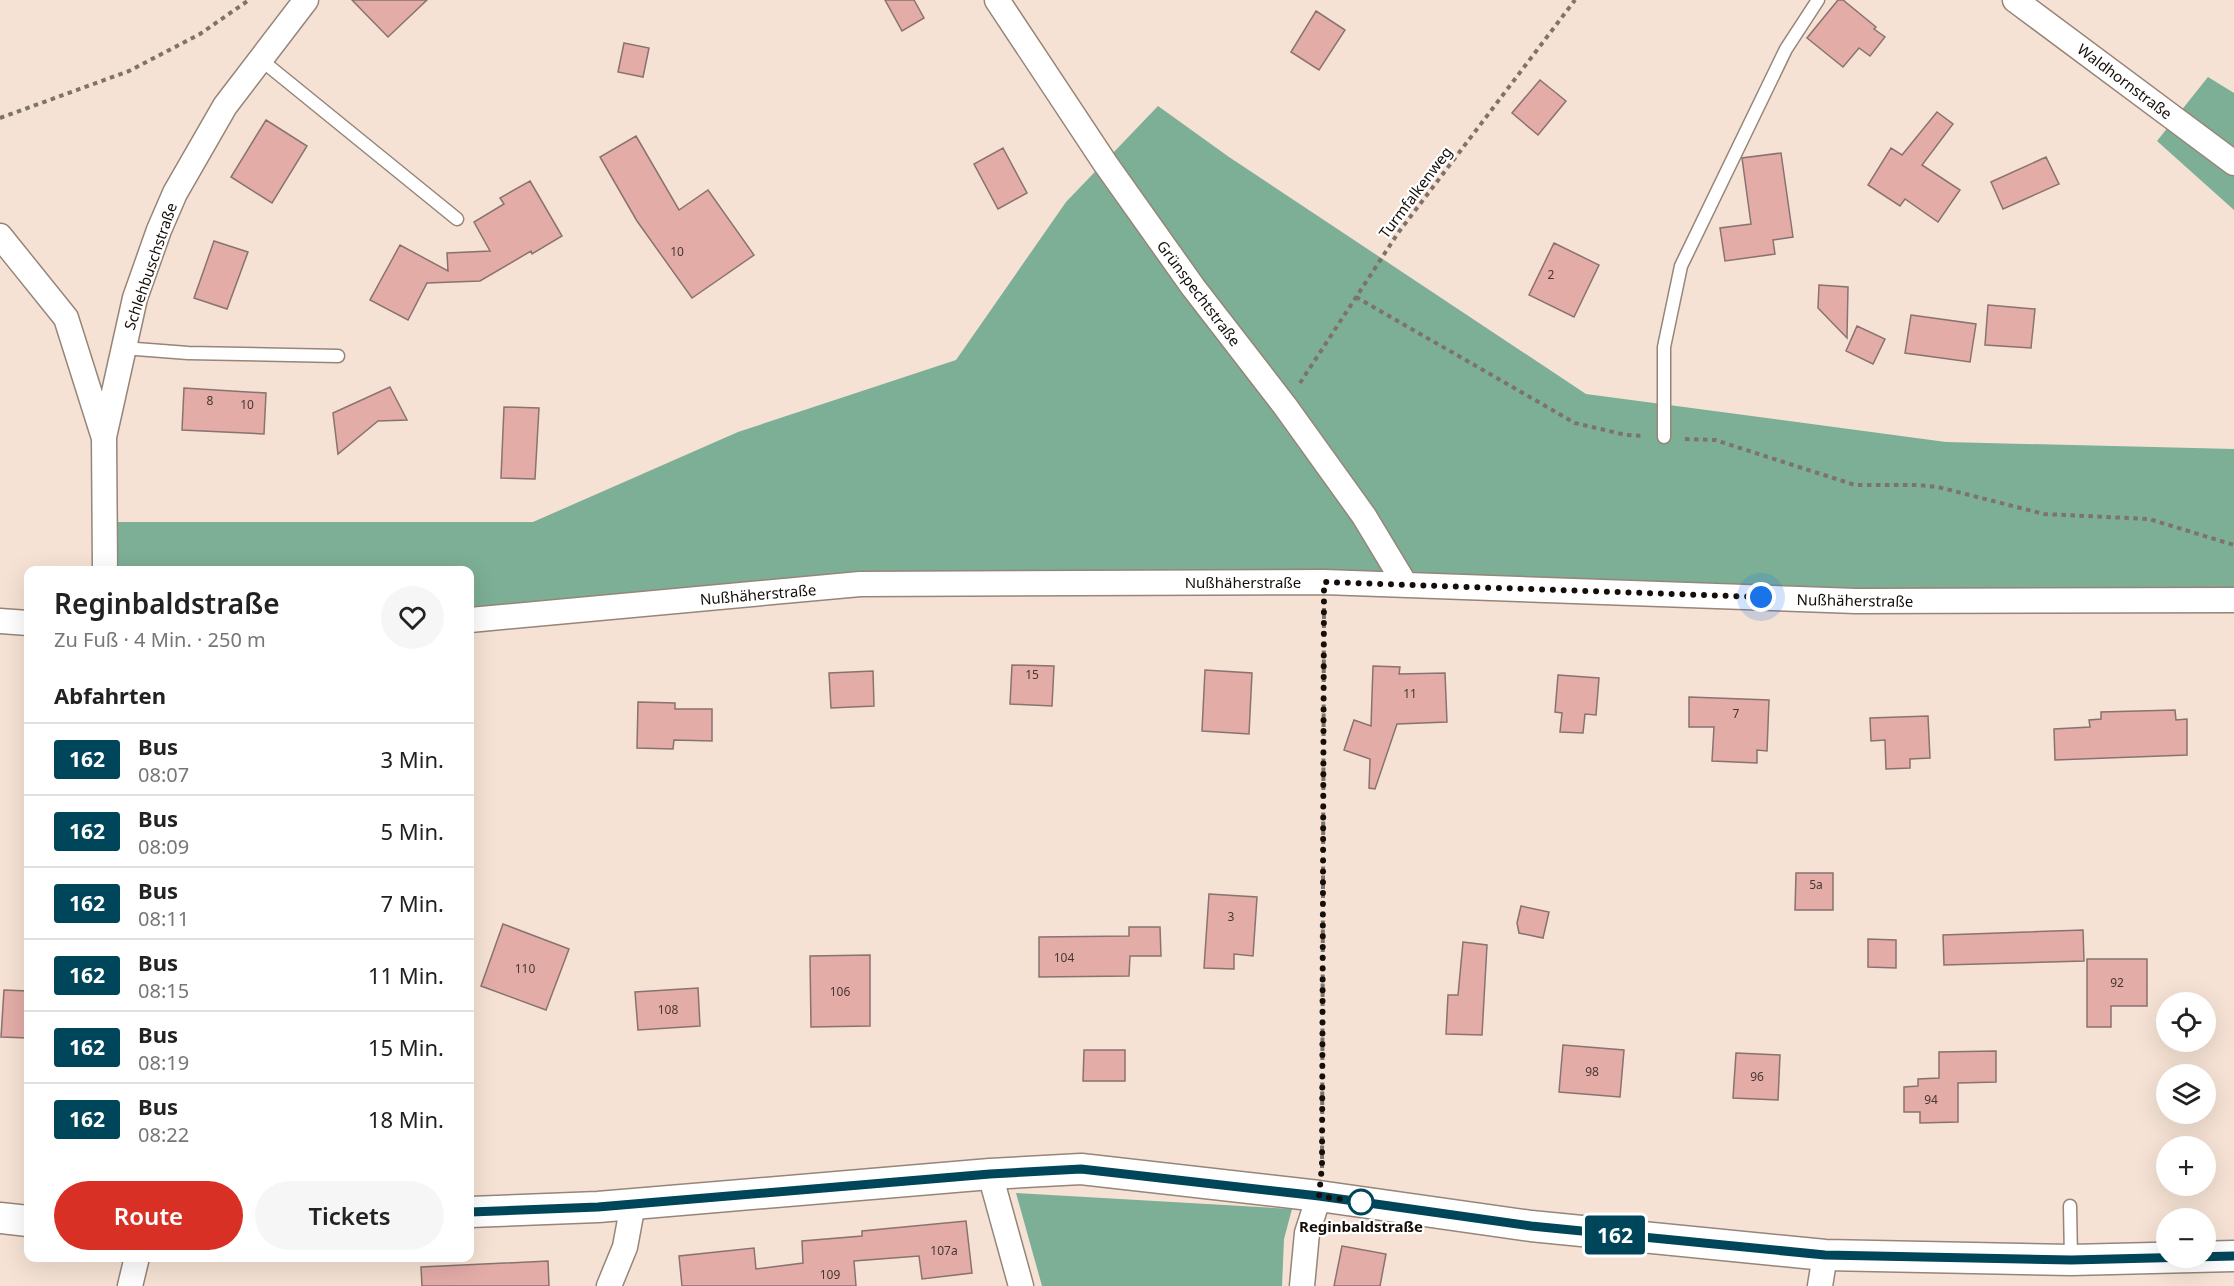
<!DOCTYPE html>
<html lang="de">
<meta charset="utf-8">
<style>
:root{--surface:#fff;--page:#f6f6f6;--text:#222;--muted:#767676;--line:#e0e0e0;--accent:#d93025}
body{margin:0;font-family:"Noto Sans",sans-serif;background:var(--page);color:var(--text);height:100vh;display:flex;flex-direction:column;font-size:22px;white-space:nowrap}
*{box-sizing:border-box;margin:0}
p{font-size:20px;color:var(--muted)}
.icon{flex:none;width:33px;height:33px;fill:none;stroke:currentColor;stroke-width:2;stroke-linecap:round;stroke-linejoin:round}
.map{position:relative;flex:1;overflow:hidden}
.side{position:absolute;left:24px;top:566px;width:450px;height:696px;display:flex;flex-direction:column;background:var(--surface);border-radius:12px;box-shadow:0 6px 24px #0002}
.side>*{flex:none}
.badge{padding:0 12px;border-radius:4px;font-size:21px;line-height:39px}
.tools{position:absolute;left:2156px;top:992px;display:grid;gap:12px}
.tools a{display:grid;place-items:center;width:60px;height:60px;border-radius:50%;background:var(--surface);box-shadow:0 6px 24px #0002;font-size:30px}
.you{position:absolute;width:30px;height:30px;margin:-15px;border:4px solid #fff;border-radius:50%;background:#1a73e8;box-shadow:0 0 0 9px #1a73e833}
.map>.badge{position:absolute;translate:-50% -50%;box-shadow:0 0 0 3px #fff}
h2{padding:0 30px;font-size:22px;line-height:54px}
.round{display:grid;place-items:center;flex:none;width:63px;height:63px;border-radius:32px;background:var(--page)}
.head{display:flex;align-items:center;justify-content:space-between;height:102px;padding:0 30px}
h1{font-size:28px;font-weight:600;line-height:45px}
.primary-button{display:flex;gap:12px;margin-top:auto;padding:12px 30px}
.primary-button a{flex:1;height:69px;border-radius:36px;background:var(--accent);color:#fff;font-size:24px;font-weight:600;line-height:69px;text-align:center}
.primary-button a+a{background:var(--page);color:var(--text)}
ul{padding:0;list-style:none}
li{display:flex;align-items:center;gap:18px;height:72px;padding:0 30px;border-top:2px solid var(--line)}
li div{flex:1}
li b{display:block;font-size:22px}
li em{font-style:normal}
li .badge{min-width:66px;font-weight:700;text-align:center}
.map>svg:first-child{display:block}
</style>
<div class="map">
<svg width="2234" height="1286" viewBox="0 0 2234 1286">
<rect width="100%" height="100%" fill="#f5e2d4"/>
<path fill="#7caf95" d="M2208,77L2234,93V210L2157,141Z
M1158,106L1229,157L1586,394L1946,442L2234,449V600L860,584L470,620V570H105V522H533L738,432L956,360L1066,202Z
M1016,1193L1292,1209L1284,1239L1282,1286H1042Z"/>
<path fill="#e3aca7" stroke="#897270" stroke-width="1.5" d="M352,0H427L388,37Z
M885,0H914L924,18L902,31Z
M1838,0H1843L1876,27L1874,29L1885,37L1870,56L1859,48L1843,67L1807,38Z
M1316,11L1345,30L1319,70L1291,52Z
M624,43L649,48L643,77L618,72Z
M1540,80L1566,101L1538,135L1512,113Z
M1937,112L1953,124L1922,165L1960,190L1938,222L1905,199L1900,206L1868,185L1891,148L1902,155Z
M266,120L307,146L272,203L231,177Z
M636,136L679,210L708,190L754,255L692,298L637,221L600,157Z
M1003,148L1027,193L998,209L974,164Z
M1781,153L1793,237L1773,240L1775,254L1725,261L1720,228L1751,224L1742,158Z
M2046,157L2059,184L2003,209L1991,182Z
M530,181L562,236L532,254L531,251L480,281L427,283L408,320L370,300L400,245L448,271L447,253L490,251L474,222L504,204L500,198Z
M214,241L248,252L227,309L194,298Z
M1554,243L1599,265L1574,317L1529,295Z
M1819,285L1848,287L1847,338L1818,308Z
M1988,305L2035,309L2031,348L1985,345Z
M1911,315L1976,324L1970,362L1905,353Z
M1857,326L1885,339L1873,364L1846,351Z
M390,387L407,420L378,421L338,454L333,413Z
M184,388L266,393L264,434L182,430Z
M504,407L539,408L535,479L501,478Z
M1012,665L1054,666L1052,706L1010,704Z
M1373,666L1400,667L1399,674L1445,673L1447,722L1397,724L1375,789L1369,788L1370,759L1344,750L1354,720L1371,726Z
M1205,670L1252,673L1249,734L1202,731Z
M873,671L874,706L831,708L829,673Z
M1558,675L1599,678L1596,715L1585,714L1583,733L1560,732L1562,713L1555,712Z
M1689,697L1769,700L1767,751L1757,750V763L1712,761L1714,727H1689Z
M638,702L675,703V709H712V741L674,740L673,749L637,748Z
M2175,710L2176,720L2187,719V755L2055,760L2054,729L2090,727L2089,720L2101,719V712Z
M1928,716L1930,758L1910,759V768L1886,769L1885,740L1871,741L1870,718Z
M1796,873H1833V910H1795Z
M1209,894L1257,897L1253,956L1234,954V969L1204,968Z
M1521,906L1549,912L1543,938L1519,933L1517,923Z
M503,924L569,949L546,1010L481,986Z
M1129,927H1160L1161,956H1130L1129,976L1039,977V937L1129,936Z
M2083,930L2084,961L1944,965L1943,935Z
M1868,939L1896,940V968L1868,967Z
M1463,942L1487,945L1482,1035L1446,1034L1448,995H1458Z
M870,955V1026L811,1027L810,956Z
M2087,959H2147V1006H2111V1027H2087Z
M698,988L700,1026L638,1030L635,992Z
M4,990L28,991V1038L1,1037Z
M1563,1045L1624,1050L1620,1097L1559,1092Z
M1084,1050H1125V1081H1083Z
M1996,1051V1082L1958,1083V1122L1920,1123V1112H1904V1087L1918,1086V1079L1939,1078V1052Z
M1736,1053L1780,1055L1778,1100L1733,1098Z
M966,1221L972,1273L922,1279L919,1256L854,1261L856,1286H682L679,1256L754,1248L756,1269L803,1263L802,1241L862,1236V1231Z
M1342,1246L1386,1254L1380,1286H1334Z
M548,1261L549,1286H422L421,1267Z"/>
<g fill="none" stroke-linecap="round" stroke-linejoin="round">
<g stroke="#968578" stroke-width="15">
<path id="service" d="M260,59L457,219
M123,348L188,353L338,356
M1664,437V347L1681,266L1786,49L1818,0
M2070,1206L2071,1259"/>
</g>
<g stroke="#968578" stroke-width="27">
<path id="minor" d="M997,0L1105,163L1193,287L1285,406L1364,516L1405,584
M2015,0L2234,163
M0,236L66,318L103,435
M105,570L104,437L135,298L159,230L175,193L225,106L306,0
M470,620L860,584L1324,582L1856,601L2234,600
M0,621L28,623
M990,1174L1021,1286
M130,1286L137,1257
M609,1286L625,1247L633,1204
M1302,1286L1307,1233L1319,1196
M1820,1286L1825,1255"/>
</g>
<g stroke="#968578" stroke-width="33">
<path id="tertiary" d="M470,1212L598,1207L990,1174L1081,1169L1319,1196L1531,1226L1825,1255L2071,1260L2234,1256
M0,1218L28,1221"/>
</g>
<path stroke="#7f7269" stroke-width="4" stroke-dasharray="4.5 4.5" stroke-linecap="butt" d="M0,118L129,71L200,34L249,0
M1356,297L1575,423L1626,435L1644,436
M1300,383L1398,233L1575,0
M1685,439L1715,440L1855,485H1917L1938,487L2044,514L2149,519L2234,545
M1322,1168L1324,608"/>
<use href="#service" stroke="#fff" stroke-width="12"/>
<use href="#minor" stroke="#fff" stroke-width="24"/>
<use href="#tertiary" stroke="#fff" stroke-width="30"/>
</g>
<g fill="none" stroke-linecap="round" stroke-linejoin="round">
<g stroke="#fff" stroke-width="14">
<path id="line" d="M470,1212L598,1207L990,1174L1081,1169L1319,1196L1531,1226L1825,1255L2071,1260L2234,1256"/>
</g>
<use href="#line" stroke="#00465a" stroke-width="9"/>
<path stroke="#150e0a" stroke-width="6" stroke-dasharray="0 10.8" d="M1361,1202L1319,1196L1322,1166L1324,582L1761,597"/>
</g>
<circle fill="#fff" stroke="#00465a" stroke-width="3" cx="1361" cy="1202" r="12"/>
<g text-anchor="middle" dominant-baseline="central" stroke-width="4.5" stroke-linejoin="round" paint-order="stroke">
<g font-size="12" fill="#483631">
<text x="677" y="251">10</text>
<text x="1551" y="274">2</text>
<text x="210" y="400">8</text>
<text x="247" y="404">10</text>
<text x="1032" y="674">15</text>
<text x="1410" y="693">11</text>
<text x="1736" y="713">7</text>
<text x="1816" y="884">5a</text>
<text x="1231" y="916">3</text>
<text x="1064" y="957">104</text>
<text x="525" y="968">110</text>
<text x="2117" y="982">92</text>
<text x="840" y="991">106</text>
<text x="668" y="1009">108</text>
<text x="1592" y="1071">98</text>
<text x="1757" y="1076">96</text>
<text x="1931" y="1099">94</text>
<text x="944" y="1250">107a</text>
<text x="830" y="1274">109</text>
</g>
<g font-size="15" fill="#150e0a" stroke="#fff">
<text transform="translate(2125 81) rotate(37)">Waldhornstraße</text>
<text transform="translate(1415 192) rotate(-53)">Turmfalkenweg</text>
<text transform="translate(150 266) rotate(-71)">Schlehbuschstraße</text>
<text transform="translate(1199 293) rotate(53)">Grünspechtstraße</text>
<text x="1243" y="582">Nußhäherstraße</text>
<text transform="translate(758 594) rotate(-5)">Nußhäherstraße</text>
<text transform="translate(1855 600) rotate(1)">Nußhäherstraße</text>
</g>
<g font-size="15" font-weight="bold" fill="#150e0a" stroke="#fff">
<text x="1361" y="1226">Reginbaldstraße</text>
</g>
</g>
</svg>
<div class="tools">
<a><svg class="icon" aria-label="locate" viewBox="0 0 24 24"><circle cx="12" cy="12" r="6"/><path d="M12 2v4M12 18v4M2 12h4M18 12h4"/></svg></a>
<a><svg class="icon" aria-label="layers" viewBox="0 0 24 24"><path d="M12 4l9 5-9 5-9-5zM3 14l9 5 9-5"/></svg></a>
<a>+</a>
<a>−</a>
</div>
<div class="you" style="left:1761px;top:597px"></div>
<b class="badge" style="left:1615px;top:1235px;background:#00465a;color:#fff">162</b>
<section class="side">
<div class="head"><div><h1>Reginbaldstraße</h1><p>Zu Fuß · 4 Min. · 250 m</p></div><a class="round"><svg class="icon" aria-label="heart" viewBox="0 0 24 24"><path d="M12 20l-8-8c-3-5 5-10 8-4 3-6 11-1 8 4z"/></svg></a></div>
<h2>Abfahrten</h2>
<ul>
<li><span class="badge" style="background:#00465a;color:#fff">162</span><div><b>Bus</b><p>08:07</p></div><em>3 Min.</em></li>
<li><span class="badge" style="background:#00465a;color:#fff">162</span><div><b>Bus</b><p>08:09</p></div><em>5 Min.</em></li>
<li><span class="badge" style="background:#00465a;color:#fff">162</span><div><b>Bus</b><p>08:11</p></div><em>7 Min.</em></li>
<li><span class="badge" style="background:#00465a;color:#fff">162</span><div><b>Bus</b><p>08:15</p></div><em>11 Min.</em></li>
<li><span class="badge" style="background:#00465a;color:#fff">162</span><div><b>Bus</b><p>08:19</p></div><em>15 Min.</em></li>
<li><span class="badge" style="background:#00465a;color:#fff">162</span><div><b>Bus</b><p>08:22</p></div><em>18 Min.</em></li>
</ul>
<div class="primary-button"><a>Route</a><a>Tickets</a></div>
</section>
</div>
